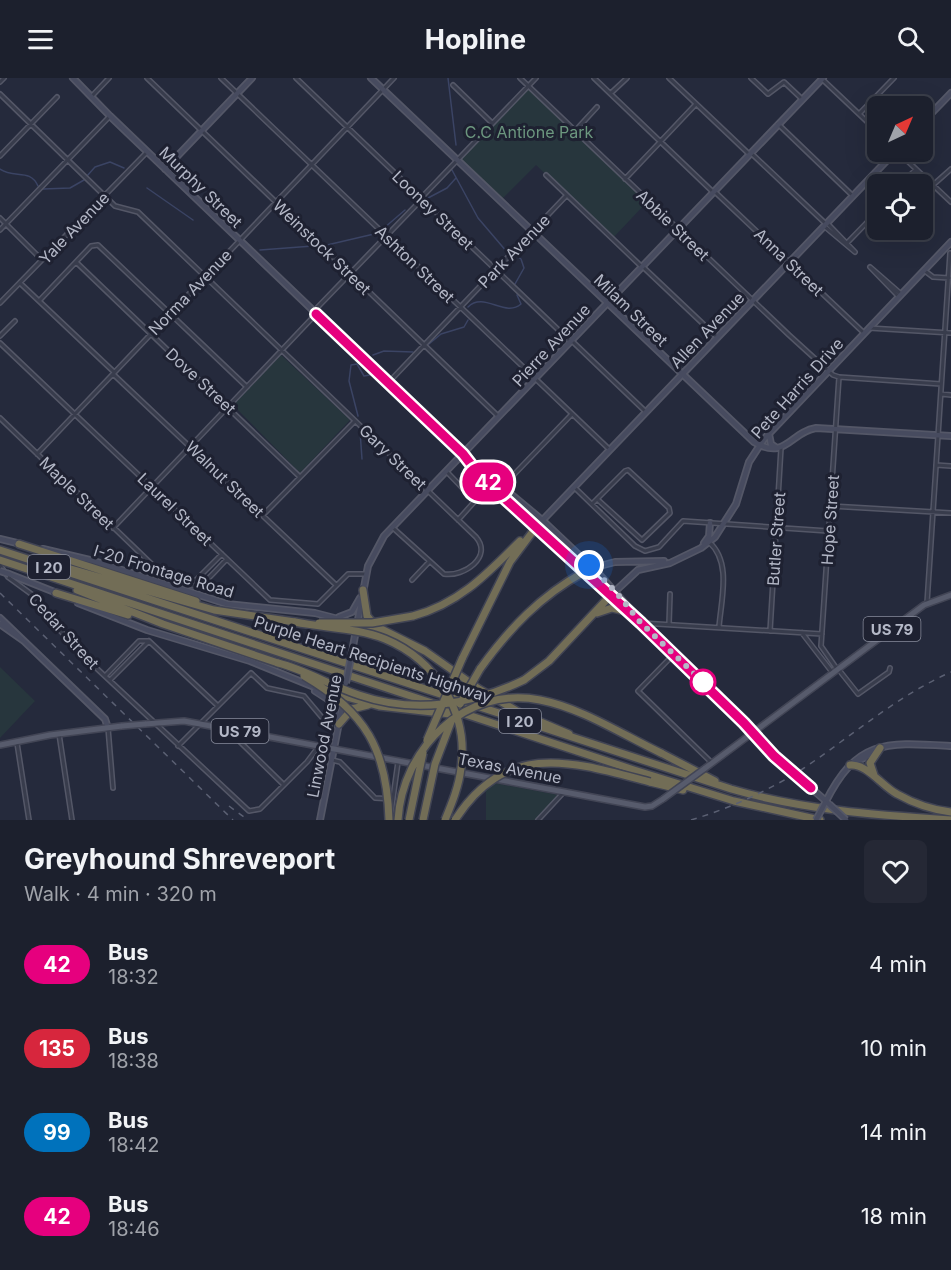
<!DOCTYPE html>
<meta charset="utf-8">
<style>
:root{--surface:#1c202d;--page:#252835;--text:#f1f3f6;--muted:#a0a3aa;--line:#3a3e49}
body{margin:0;font-family:Inter,sans-serif;background:var(--page);color:var(--text);height:100vh;display:flex;flex-direction:column;font-size:22px;white-space:nowrap}
*{box-sizing:border-box;margin:0}
p{font-size:20px;color:var(--muted)}
.icon{flex:none;width:33px;height:33px;fill:none;stroke:currentColor;stroke-width:2;stroke-linecap:round;stroke-linejoin:round}
.map{position:relative;height:742px;overflow:hidden}
.panel{display:flex;flex-direction:column;background:var(--surface);flex:1}
.panel>*{flex:none}
.badge{padding:0 12px;border-radius:20px;font-size:21px;line-height:39px}
.needle{width:39px;rotate:44deg}
.buttons{position:absolute;left:867px;top:18px;display:grid;gap:12px}
.buttons a{display:grid;place-items:center;width:66px;height:66px;border-radius:9px;background:var(--surface);box-shadow:0 6px 24px #0002,0 0 0 2px var(--line);font-size:30px}
.you{position:absolute;width:30px;height:30px;margin:-15px;border:4px solid #fff;border-radius:50%;background:#1a73e8;box-shadow:0 0 0 9px #1a73e833}
.map>.badge{position:absolute;translate:-50% -50%;box-shadow:0 0 0 3px #fff}
.round{display:grid;place-items:center;flex:none;width:63px;height:63px;border-radius:9px;background:var(--page)}
.head{display:flex;align-items:center;justify-content:space-between;height:102px;padding:0 24px}
h1{font-size:28px;font-weight:700;line-height:45px}
ul{padding:0;list-style:none}
li{display:flex;align-items:center;gap:18px;height:84px;padding:0 24px}
li div{flex:1}
li b{display:block;font-size:22px}
li em{font-style:normal}
li .badge{min-width:66px;font-weight:700;text-align:center}
header{display:flex;justify-content:space-between;align-items:center;height:78px;padding:0 24px;background:var(--surface);font-size:27px;font-weight:700}
.map>svg:first-child{display:block}
</style>
<header><svg class="icon" aria-label="menu" viewBox="0 0 24 24"><path d="M4 6h16M4 12h16M4 18h16"/></svg>Hopline<svg class="icon" aria-label="search" viewBox="0 0 24 24"><circle cx="10" cy="10" r="6"/><path d="M15 15l6 6"/></svg></header>
<div class="map">
<svg width="951" height="742" viewBox="0 0 951 742">
<rect width="100%" height="100%" fill="#252a3c"/>
<path fill="#27363d" d="M528,8L648,123L612,161L536,87L500,123L456,82Z
M281,277L350,342L300,395L233,327Z
M0,589L35,623L0,660Z
M494,705L559,717L536,742H486V710Z"/>
<g fill="none" stroke-linecap="round" stroke-linejoin="round">
<path stroke="#3b4464" stroke-width="1.5" d="M448,0L456,67
M0,91C14,101 30,90 38,108
M452,92L478,140L507,174
M87,98L95,89L110,84L124,90
M147,110L193,142
M43,111L70,110L84,102
M428,120L447,110L456,100
M384,150L405,132
M327,167L374,156
M260,172L313,168
M515,177L521,181L524,190L515,206
M468,229C484,213 505,240 521,226L517,217
M429,266L441,256L464,249L468,242
M373,277L384,273L413,274
M358,338L349,303L351,287L357,286L364,298L370,297
M360,353L362,381"/>
<g stroke="#545767" stroke-width="6">
<path id="street" d="M147,0L498,338
M221,0L610,372
M296,0L571,264
M520,0L789,257L833,297L839,299L821,568L837,591
M594,0L713,114
M669,0L749,76
M751,0L768,16L784,4L802,21
M822,1L878,54
M0,4L4,0
M453,7L492,45
M611,15L627,0
M0,16L115,128L138,134L476,459C493,479 464,499 444,496L392,449
M92,18L109,0
M859,36L894,0
M778,46L853,118
M575,53L597,29
M898,74L951,124
M751,75L826,146
M0,78L57,19
M546,97L642,189
M625,101L696,26
M902,106L916,91
M933,107L951,91
M714,113L864,255
M421,120L536,0
M0,140L42,182
M824,148L855,174L827,145
M0,152L110,38
M848,164L878,133
M76,184L300,399
M642,188L717,259
M925,193L933,199L949,200
M20,205L114,294
M899,219L870,189L901,216
M39,223L91,168L98,167L247,309
M0,225L147,74
M314,233L422,121
M869,250L951,255
M0,258L15,243
M572,263L646,334
M0,265L270,522L318,526L348,496H366
M113,296L336,507
M839,299L941,306
M388,305L566,118
M941,316L951,317
M0,340L165,499C201,517 202,506 227,481
M37,376L394,0
M936,387L951,388
M446,393L475,423L458,442
M502,409L572,336
M574,409L635,468L645,473L659,469L683,443L828,453
M592,426L625,393L628,392L669,430L670,435L642,462L597,421
M831,428L951,435
M263,437L355,343
M113,450L316,236
M709,464C732,484 721,522 719,549
M0,487L8,499L34,518L49,541L92,586L249,733L260,731L307,684L319,668
M412,502L429,484
M186,506L196,502L222,476
M927,525L950,175
M641,545L822,556
M669,546L670,516
M770,553L781,370
M802,555L832,594
M149,563L218,628
M674,576L638,613L712,685
M839,592L858,616L889,594L890,590
M105,598L139,563H149
M110,602L149,563
M108,650L113,710
M229,653L283,706
M59,656L72,742
M17,665L29,742
M178,668L251,595L267,610L304,618L330,649
M332,682L340,684L375,720L393,721
M391,734L398,684
M538,742L563,715"/>
</g>
<g stroke="#545767" stroke-width="8">
<path id="secondary" d="M73,0L110,38L463,376L480,397L641,545L744,645L781,684
M371,0L754,364C786,383 790,354 816,350L951,358
M922,45L951,15
M165,91L252,0
M769,356L771,366L777,370
M470,382L542,442L599,496L638,540
M537,448L895,74
M0,461L21,466
M704,465L709,458L710,445
M43,471L94,483L227,526L315,535L346,543
M592,490L615,484L664,483
M9,496L57,515
M610,518L638,492L670,485L701,470L715,459L736,426L749,384L764,361L951,164
M78,525L147,552L250,583L324,613
M339,539L352,534L360,520
M0,540L105,641L108,650
M0,546L24,563
M351,579L368,488L384,458L823,0
M315,613L332,624L338,642
M852,686L876,674
M811,710L827,724
M825,725C857,661 885,664 951,668
M320,742L343,624"/>
</g>
<g stroke="#424555" stroke-width="8">
<path id="primary" d="M145,646L184,643L645,729L652,728L663,721
M0,667L50,657L122,648
M704,691L924,527L951,517"/>
</g>
<g stroke="#414454" stroke-width="10">
<path id="highway" d="M19,466L196,523
M0,472L731,711C803,732 876,737 951,742
M0,482L634,692L734,723L820,742
M64,489L214,532L295,544
M77,512L163,546L278,585
M363,512L367,538L377,549L425,573L479,611L522,636L569,656
M56,515L128,537
M597,535L612,530L625,533
M413,538C459,526 488,495 520,463
M357,547L380,553
M462,581L510,484L537,448
M480,591C509,551 540,518 584,494
M524,602L549,583L610,518
M343,618L379,628L459,637
M339,646L352,631L368,627
M661,675L715,703
M850,687C866,685 883,709 897,716C913,725 933,732 951,734
M874,697L870,685L880,670
M650,704L683,712"/>
</g>
<use href="#street" stroke="#383c4c" stroke-width="3"/>
<use href="#secondary" stroke="#474b5f" stroke-width="4.5"/>
<use href="#primary" stroke="#575b6c" stroke-width="5"/>
<use href="#highway" stroke="#726d56" stroke-width="7"/>
<path stroke="#5b6073" stroke-width="1.5" stroke-dasharray="6 6" stroke-linecap="butt" d="M0,515L233,742
M229,728L248,742
M691,742C731,730 770,712 804,690C853,657 897,618 951,594"/>
<g stroke="#545767" stroke-width="8" stroke-linecap="butt">
<path id="secondary-bridge" d="M0,493L9,496
M346,605L351,579
M781,684L811,710
M829,726L846,742
M816,742L825,725"/>
</g>
<g stroke="#424555" stroke-width="8" stroke-linecap="butt">
<path id="primary-bridge" d="M122,648L145,646
M663,721L704,691"/>
</g>
<g stroke="#414454" stroke-width="10" stroke-linecap="butt">
<path id="highway-bridge" d="M295,544C324,550 358,550 385,561C436,582 469,635 461,690C459,708 452,725 445,742
M319,545H372L413,538
M278,585C306,592 331,608 359,617C414,636 472,627 524,602
M304,598C366,634 387,672 389,742
M460,626L480,591
M427,662L462,581
M398,742C402,671 465,607 540,622C582,630 623,657 661,675
M409,742L423,675
M423,742L435,686L451,644
M455,742C507,661 574,684 650,704"/>
</g>
<use href="#secondary-bridge" stroke="#474b5f" stroke-width="4.5"/>
<use href="#primary-bridge" stroke="#575b6c" stroke-width="5"/>
<use href="#highway-bridge" stroke="#726d56" stroke-width="7"/>
</g>
<g fill="none" stroke-linecap="round" stroke-linejoin="round">
<g stroke="#fff" stroke-width="14">
<path id="line" d="M316,236L463,376L480,398L641,545L744,645L774,678L811,710"/>
</g>
<use href="#line" stroke="#e6007e" stroke-width="9"/>
<path stroke="#b4b8c7" stroke-width="6" stroke-dasharray="0 10.8" d="M589,487L615,513L641,545L703,604"/>
</g>
<circle fill="#fff" stroke="#e6007e" stroke-width="3" cx="703" cy="604" r="12"/>
<g text-anchor="middle" dominant-baseline="central" stroke-width="6" stroke-linejoin="round" paint-order="stroke">
<g fill="#1e2131" stroke="#878b9a" stroke-width="1.5">
<rect x="28" y="477" width="42" height="24" rx="4.5"/>
<rect x="863.5" y="539" width="57" height="24" rx="4.5"/>
<rect x="499" y="631" width="42" height="24" rx="4.5"/>
<rect x="211.5" y="641" width="57" height="24" rx="4.5"/>
</g>
<g font-size="15" font-weight="bold" fill="#b4b8c7">
<text x="49" y="489">I 20</text>
<text x="892" y="551">US 79</text>
<text x="520" y="643">I 20</text>
<text x="240" y="653">US 79</text>
</g>
<g font-size="16" fill="#6c977f" stroke="#1e2131">
<text x="529" y="54">C.C Antione Park</text>
</g>
<g font-size="16" fill="#b4b8c7" stroke="#1e2131">
<text transform="translate(201 109) rotate(44)">Murphy Street</text>
<text transform="translate(433 132) rotate(44)">Looney Street</text>
<text transform="translate(673 147) rotate(44)">Abbie Street</text>
<text transform="translate(74 150) rotate(-46)">Yale Avenue</text>
<text transform="translate(322 169) rotate(44)">Weinstock Street</text>
<text transform="translate(514 173) rotate(-46)">Park Avenue</text>
<text transform="translate(789 184) rotate(44)">Anna Street</text>
<text transform="translate(415 186) rotate(44)">Ashton Street</text>
<text transform="translate(190 214) rotate(-46)">Norma Avenue</text>
<text transform="translate(631 232) rotate(44)">Milam Street</text>
<text transform="translate(707 252) rotate(-46)">Allen Avenue</text>
<text transform="translate(551 267) rotate(-47)">Pierre Avenue</text>
<text transform="translate(201 303) rotate(43)">Dove Street</text>
<text transform="translate(797 310) rotate(-48)">Pete Harris Drive</text>
<text transform="translate(393 379) rotate(44)">Gary Street</text>
<text transform="translate(225 401) rotate(44)">Walnut Street</text>
<text transform="translate(77 415) rotate(44)">Maple Street</text>
<text transform="translate(175 431) rotate(44)">Laurel Street</text>
<text transform="translate(830 442) rotate(-86)">Hope Street</text>
<text transform="translate(776 461) rotate(-86)">Butler Street</text>
<text transform="translate(164 493) rotate(17)">I-20 Frontage Road</text>
<text transform="translate(64 553) rotate(48)">Cedar Street</text>
<text transform="translate(373 581) rotate(18)">Purple Heart Recipients Highway</text>
<text transform="translate(324 658) rotate(-79)">Linwood Avenue</text>
<text transform="translate(510 690) rotate(11)">Texas Avenue</text>
</g>
</g>
</svg>
<div class="buttons">
<a><svg class="needle" viewBox="-14 -14 28 28"><path d="M0-13l5 13h-10z" fill="#e53935"/><path d="M0 13l5-13h-10z" fill="#a0a3aa"/></svg></a>
<a><svg class="icon" aria-label="locate" viewBox="0 0 24 24"><circle cx="12" cy="12" r="6"/><path d="M12 2v4M12 18v4M2 12h4M18 12h4"/></svg></a>
</div>
<div class="you" style="left:589px;top:487px"></div>
<b class="badge" style="left:488px;top:404px;background:#e6007e;color:#fff">42</b>
</div>
<section class="panel">
<div class="head"><div><h1>Greyhound Shreveport</h1><p>Walk · 4 min · 320 m</p></div><a class="round"><svg class="icon" aria-label="heart" viewBox="0 0 24 24"><path d="M12 20l-8-8c-3-5 5-10 8-4 3-6 11-1 8 4z"/></svg></a></div>
<ul>
<li><span class="badge" style="background:#e6007e;color:#fff">42</span><div><b>Bus</b><p>18:32</p></div><em>4 min</em></li>
<li><span class="badge" style="background:#d7263d;color:#fff">135</span><div><b>Bus</b><p>18:38</p></div><em>10 min</em></li>
<li><span class="badge" style="background:#0072bc;color:#fff">99</span><div><b>Bus</b><p>18:42</p></div><em>14 min</em></li>
<li><span class="badge" style="background:#e6007e;color:#fff">42</span><div><b>Bus</b><p>18:46</p></div><em>18 min</em></li>
</ul>
</section>
